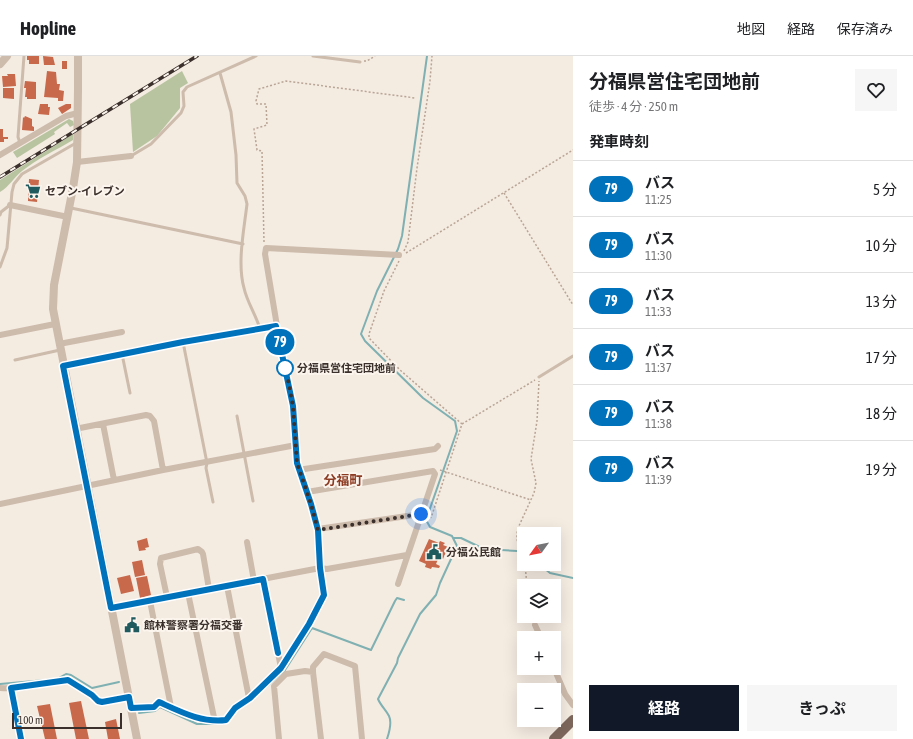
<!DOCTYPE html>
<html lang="ja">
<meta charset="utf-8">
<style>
:root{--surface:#fff;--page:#f6f6f6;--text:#202124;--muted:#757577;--line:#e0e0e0;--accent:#111827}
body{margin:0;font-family:"Asap Condensed","Noto Sans JP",sans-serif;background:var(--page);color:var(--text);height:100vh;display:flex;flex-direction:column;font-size:15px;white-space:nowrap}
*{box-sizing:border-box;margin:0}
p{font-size:13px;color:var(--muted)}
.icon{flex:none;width:22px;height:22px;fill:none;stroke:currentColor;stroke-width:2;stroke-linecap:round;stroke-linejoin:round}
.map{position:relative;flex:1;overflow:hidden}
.side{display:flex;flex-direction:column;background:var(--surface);width:340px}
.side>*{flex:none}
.badge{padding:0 8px;border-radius:13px;font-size:14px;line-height:26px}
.needle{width:26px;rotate:237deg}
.tools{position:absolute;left:517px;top:471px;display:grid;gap:8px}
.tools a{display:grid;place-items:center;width:44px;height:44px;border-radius:0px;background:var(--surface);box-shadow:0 4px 16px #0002;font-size:20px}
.scale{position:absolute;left:12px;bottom:10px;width:110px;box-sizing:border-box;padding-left:4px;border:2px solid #3b302b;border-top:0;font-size:11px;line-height:14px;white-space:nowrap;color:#3b302b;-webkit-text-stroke:3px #fbf5ee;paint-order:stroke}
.you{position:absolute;width:20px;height:20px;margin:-10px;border:3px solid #fff;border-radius:50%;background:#1a73e8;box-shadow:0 0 0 6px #1a73e833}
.map>.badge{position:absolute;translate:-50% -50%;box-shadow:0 0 0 2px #fff}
h2{padding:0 16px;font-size:15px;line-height:36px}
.round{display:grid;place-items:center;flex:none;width:42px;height:42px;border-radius:0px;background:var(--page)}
.headline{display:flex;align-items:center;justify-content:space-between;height:68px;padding:0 16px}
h1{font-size:19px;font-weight:700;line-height:30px}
.action{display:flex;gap:8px;margin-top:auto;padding:8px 16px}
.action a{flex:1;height:46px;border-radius:0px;background:var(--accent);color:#fff;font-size:16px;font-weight:700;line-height:46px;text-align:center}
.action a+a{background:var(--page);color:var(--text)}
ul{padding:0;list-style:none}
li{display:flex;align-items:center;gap:12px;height:56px;padding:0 16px;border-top:1px solid var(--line)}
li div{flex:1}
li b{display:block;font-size:15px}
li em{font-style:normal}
li .badge{min-width:44px;font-weight:700;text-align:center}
header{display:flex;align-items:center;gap:24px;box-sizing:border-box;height:56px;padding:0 20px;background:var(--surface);border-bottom:1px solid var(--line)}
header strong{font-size:19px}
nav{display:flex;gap:22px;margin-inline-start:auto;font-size:14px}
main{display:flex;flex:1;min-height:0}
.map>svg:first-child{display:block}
</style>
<header>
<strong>Hopline</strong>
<nav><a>地図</a><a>経路</a><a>保存済み</a></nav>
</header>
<main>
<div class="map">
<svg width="573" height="683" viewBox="0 0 573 683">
<rect width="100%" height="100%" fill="#f4ebe1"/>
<path fill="#b8c4a0" d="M182,15L188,27L180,32V52L157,80L133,96L130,48Z
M69,63L73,65L74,69L70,71L67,67L54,76L55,78L17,102L13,96Z
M73,78V84C56,94 37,103 22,115C13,122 10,130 0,136V124Z"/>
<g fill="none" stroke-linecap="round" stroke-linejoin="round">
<path stroke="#7fb0b2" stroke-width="2" d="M453,482H461L484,493L517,495
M539,508L550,517L573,522
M0,628L57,623L66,618L71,619L92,632L119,626
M255,641L285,614L312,572L371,594L395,545L397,542L404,544
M139,657L155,655L160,651L197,668H222L226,666
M387,683C389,677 392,666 389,660C386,654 381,650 378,643L397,607L398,602L420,558L436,539L440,527L457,490L452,480L430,471L426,464L457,375L455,365L423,342L365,285L361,278L377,235L398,193L402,180L427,0"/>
</g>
<path fill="#c8694b" d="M27,0H39V8H29V4H27Z
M43,0L53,1L55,9H44Z
M62,5H67V13H62Z
M47,15L56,16L57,28H60L59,34L64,35L63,45H58V42L44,41Z
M7,18H15L16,30L3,31L2,20H8Z
M25,25L36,26V43H27V41H25L26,32H24Z
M3,32H14V43L3,42Z
M40,48H48V51H50L49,59L38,58Z
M66,48H71V52L62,58L58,52Z
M25,60L32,63V70L34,71V75L22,74L23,61L24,62Z
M0,73H3V81H8V83H4V86H0Z
M29,123L39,124L37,146L28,145Z
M147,482L149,491L145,492L146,494L139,495L137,485Z
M429,483L439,487L440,485L445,487L443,489L448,491L443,503L439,501L436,508L440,510L439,512L432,511L431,513L425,511L426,508L419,505Z
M142,504L145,519L135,521L132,506Z
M130,519L134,535L121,538L117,522Z
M147,520L151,539L140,542L136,522Z
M81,645L89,683H76L69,647Z
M50,648L57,683H45L37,650Z
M116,663L120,683H108L105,666Z"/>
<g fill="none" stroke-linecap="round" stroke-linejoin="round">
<path stroke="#b9a596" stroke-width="1.5" stroke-dasharray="2 2" stroke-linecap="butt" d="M364,5H367L375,0
M504,137L573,249
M264,186L262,95L257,94L254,73L267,69L266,48H257L256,45L259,33L286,25L415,42
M404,195L408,186L417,112L430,25L432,0
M406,197L573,94
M399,205L384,235L369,278V282L400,314L462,368L431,462
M462,368L535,324
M440,414L531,444
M524,504C519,493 515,484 518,472L534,437L536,427L531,403L537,365L539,325
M525,508L527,530"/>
<path stroke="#cdbbac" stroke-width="3" d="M313,0L360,6
M220,17L231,56L236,99L237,127L245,140L247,148C244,174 237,207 244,232C247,246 256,259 260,273
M20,87L18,81L24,0
M131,100L151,88L181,57L184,50L183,36L187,31L256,0
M71,152L243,188
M0,159L1,156L10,149
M0,211L7,192L12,136L14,128L22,118L76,87
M183,286L207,407L206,412L213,446
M122,298L130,337
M15,304L60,294
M539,321L573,300
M237,360L253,445"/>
<path stroke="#cdbbac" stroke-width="6" d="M0,99L66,60L78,57
M77,106L131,100
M10,149L68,161
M0,279L55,268
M59,288L122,276
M63,310L183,286L277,270
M103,368L114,424
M75,373L146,359L150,360L154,365L163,414
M298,414L435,393L438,390
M307,436L433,415L435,418L398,528
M0,448L163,414L296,389
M318,473L421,458
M247,486L254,525
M263,523L281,612
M227,530L249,642
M188,537L215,666
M167,541L160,508L161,502L198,493L202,496L203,498L209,533
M150,545L171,651
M111,552L320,512L327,513L407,499
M535,569L541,582
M554,612L565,638L573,649
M313,616L321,683
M0,632C23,634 45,627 68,624L92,639L98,645L102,646L129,641
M11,632L21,683
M131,652L154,651L159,646C181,656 202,667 226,664L235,652L249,642L281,612L309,568L323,539L320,512L318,473L311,448L297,407L291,337L277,270L265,198L266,192L399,199
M279,683L274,630L286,618L305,615L313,616V611L324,598L355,610L362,683"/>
<path stroke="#cdbbac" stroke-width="8" d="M78,0V34L77,106L73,132L54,229L53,253L137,683
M0,8L7,0"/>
<path stroke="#7d675c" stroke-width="10" d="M554,683L573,664"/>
<g stroke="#3b302b" stroke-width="3.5">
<path id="rail" d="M0,121L197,0"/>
</g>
<use href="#rail" stroke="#fbf5ee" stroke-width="2" stroke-dasharray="6" stroke-linecap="butt"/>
</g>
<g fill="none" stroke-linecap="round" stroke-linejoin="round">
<g stroke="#fff" stroke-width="9">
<path id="line" d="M21,683L11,632L68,624L92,639L98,645L102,646L129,641L131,652L154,651L159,646C181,656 202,667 226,664L235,652L250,642L281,612L309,568L324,539L320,512L318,474L311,448L297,407L293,350L276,270L183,286L63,310L111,552L263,523L278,597"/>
</g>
<use href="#line" stroke="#0072bc" stroke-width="6"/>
<path stroke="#3b302b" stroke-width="4" stroke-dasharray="0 7.2" d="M285,312V308L293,350L297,407L311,448L318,474L421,458"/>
</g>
<defs>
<g id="supermarket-bare" transform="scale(1.2)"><path d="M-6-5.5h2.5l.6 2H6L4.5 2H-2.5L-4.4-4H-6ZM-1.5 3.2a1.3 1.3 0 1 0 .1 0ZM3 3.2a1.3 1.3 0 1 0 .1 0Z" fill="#1f5a5e" stroke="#fbf5ee" stroke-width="2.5" paint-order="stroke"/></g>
<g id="civic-bare" transform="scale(1.2)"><path d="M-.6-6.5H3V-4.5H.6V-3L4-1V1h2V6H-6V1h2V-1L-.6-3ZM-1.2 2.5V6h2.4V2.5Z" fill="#1f5a5e" stroke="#fbf5ee" stroke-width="2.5" paint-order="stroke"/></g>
</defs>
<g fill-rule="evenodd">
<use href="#supermarket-bare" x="33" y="135"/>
<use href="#civic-bare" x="434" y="496"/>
<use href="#civic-bare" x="132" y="569"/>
</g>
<circle fill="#fff" stroke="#0072bc" stroke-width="2" cx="285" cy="312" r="8"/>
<g text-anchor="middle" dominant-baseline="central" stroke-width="4" stroke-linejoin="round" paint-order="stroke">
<g font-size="11" font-weight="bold" fill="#3b302b" stroke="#fbf5ee" text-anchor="start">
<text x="45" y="135">セブン-イレブン</text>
<text x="446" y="496">分福公民館</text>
<text x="144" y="569">館林警察署分福交番</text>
</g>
<g font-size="11" font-weight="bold" fill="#3b302b" stroke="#fbf5ee" text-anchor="start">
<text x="297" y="312">分福県営住宅団地前</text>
</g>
<g font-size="13" font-weight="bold" fill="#8c3b22" stroke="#fbf5ee">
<text x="343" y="424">分福町</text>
</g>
</g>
</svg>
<div class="tools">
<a><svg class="needle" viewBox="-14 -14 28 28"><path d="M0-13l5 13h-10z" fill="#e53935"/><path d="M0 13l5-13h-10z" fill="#757577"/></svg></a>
<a><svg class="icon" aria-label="layers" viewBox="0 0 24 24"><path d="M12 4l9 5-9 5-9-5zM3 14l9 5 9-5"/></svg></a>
<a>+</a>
<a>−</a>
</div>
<div class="scale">100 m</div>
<div class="you" style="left:421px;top:458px"></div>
<b class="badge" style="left:280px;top:286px;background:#0072bc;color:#fff">79</b>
</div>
<section class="side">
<div class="headline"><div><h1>分福県営住宅団地前</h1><p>徒歩 · 4 分 · 250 m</p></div><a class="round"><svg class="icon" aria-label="heart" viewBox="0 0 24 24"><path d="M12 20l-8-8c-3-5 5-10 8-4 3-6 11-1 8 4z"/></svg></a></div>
<h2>発車時刻</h2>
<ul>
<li><span class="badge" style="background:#0072bc;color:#fff">79</span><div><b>バス</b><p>11:25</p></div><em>5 分</em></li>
<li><span class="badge" style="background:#0072bc;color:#fff">79</span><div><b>バス</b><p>11:30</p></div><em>10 分</em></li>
<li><span class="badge" style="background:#0072bc;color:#fff">79</span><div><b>バス</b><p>11:33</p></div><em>13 分</em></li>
<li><span class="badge" style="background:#0072bc;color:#fff">79</span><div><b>バス</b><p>11:37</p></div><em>17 分</em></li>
<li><span class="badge" style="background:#0072bc;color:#fff">79</span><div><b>バス</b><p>11:38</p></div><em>18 分</em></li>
<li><span class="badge" style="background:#0072bc;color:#fff">79</span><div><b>バス</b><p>11:39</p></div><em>19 分</em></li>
</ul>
<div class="action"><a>経路</a><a>きっぷ</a></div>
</section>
</main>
